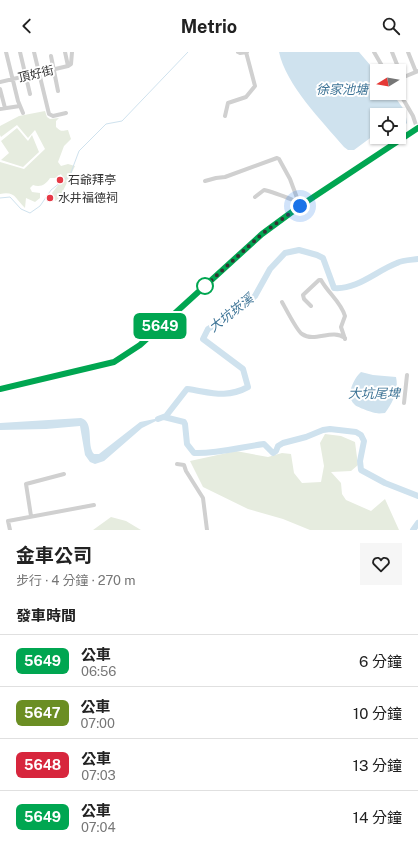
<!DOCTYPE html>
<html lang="zh-TW">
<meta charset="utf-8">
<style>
:root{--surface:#fff;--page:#f6f6f6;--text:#222;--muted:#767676;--line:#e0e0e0}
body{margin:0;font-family:"Public Sans","Noto Sans TC",sans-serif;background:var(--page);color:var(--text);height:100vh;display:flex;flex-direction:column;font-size:15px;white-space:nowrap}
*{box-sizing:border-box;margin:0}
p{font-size:13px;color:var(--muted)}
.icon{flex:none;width:22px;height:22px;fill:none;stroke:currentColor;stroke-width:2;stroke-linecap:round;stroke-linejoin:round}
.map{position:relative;height:478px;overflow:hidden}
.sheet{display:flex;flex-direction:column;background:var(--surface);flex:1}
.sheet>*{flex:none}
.badge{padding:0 8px;border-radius:6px;font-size:14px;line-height:26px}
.needle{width:26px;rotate:259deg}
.controls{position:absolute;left:370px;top:12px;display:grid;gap:8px}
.controls a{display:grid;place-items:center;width:36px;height:36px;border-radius:0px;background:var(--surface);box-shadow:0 1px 3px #0004;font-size:20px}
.you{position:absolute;width:20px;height:20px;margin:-10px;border:3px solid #fff;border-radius:50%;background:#1a73e8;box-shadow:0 0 0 6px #1a73e833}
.map>.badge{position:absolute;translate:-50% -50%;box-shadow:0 0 0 2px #fff}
h2{padding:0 16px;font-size:15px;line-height:36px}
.round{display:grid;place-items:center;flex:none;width:42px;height:42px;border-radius:0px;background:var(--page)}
.overview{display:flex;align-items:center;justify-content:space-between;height:68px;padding:0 16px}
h1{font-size:19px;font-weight:700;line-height:30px}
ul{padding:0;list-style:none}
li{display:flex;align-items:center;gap:12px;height:52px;padding:0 16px;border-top:1px solid var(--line)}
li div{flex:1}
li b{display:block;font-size:15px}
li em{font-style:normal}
li .badge{min-width:44px;font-weight:700;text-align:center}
header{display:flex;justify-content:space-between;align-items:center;height:52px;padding:0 16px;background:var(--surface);font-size:18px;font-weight:700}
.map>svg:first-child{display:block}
</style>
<header><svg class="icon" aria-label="back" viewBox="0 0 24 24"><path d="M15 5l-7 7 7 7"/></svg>Metrio<svg class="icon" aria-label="search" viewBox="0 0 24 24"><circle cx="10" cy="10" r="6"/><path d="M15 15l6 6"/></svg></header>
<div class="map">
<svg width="418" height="478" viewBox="0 0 418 478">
<rect width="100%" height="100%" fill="#fff"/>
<path fill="#e6ecdf" d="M45,59L47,65L50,67L59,66L56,69V75C61,80 62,79 68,78L71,87L64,94L58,110L61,114L68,112L75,114L59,147L55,149L52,141L63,127L61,122L55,126H50C46,132 41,136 33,133L30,136L32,140L40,141V146L35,150L26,146L25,156C15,147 16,139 0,142V110L24,117L45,97L35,78L28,86L17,73L1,85L0,83V74L19,64Z
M17,76L28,89L32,83L39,100L23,115L1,108L9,101L1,89Z
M325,382L341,384L355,390L358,413L351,419L331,420L341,431L342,442L346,448L371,459L385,447L399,478H310L283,467L248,457L203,435L190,409L236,399L268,405L282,401L291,402L294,421L302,431L321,430L324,414L320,391Z
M111,465L126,469L141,478H93Z"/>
<path fill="#cfe2ee" d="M279,0H359L377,21V41H392L405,59L407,71L399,79V63H377V81L354,98H348L344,95C322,69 286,33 279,0Z
M361,320L373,323L396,325C399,338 393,350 385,361C382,361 379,362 376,361C373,361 357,355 355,353C345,345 353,327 361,320Z
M164,365L142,376L104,409L95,412L90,410L85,403L80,374L46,377L0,378V371L81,366C95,370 86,393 94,402H99L140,370Z"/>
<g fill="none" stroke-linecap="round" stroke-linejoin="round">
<path stroke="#cfe2ee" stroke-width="1" d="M0,146L10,145L21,157L30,161L40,154L51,138L70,123L79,99L106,72L122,69L188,0"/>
<path stroke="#cfe2ee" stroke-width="6" d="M164,365L184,370L185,372L187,392L194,401C218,402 240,395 264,392L273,401L276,399L278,394L283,391L306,385L323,378L330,377L356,380L361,383L364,389L360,409L361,418L385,431L418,444
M158,367L166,364L187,337C210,340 226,347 248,335L243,317L203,287L208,277L238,259L255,244L270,217L285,201L299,198L317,203L323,206L334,236C357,238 376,219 397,211C403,208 411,208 418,207
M413,478L418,471"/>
<path stroke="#d0d0d0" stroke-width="4" d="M6,0L18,49L23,61
M20,0L30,42
M34,0L49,62L53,64L66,61
M65,0L68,14
M238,0L240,1L247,0
M374,0L385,19
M392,0L402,25
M408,0L416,20
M51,4L58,39
M399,27L418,19
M0,30L68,14L71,12L72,0
M0,37L5,56
M399,40L413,64L418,79
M0,57L20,54
M225,64L228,51L246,45L255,34L246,0
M205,129L216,126L225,125L277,106L279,107L290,127L300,154
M255,145L264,138C274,140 288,146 298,150
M282,250C286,257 297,279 302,282C315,291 332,276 345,286
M311,254L304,247L303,243L319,228H321C328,241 341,250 345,264L341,275L345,287
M0,337L115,310L140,293L262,182L300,154L418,76
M404,351L407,323
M177,412L184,413L186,419L203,446L207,478
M31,464L26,432L64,422
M10,478L8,469L94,453"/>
</g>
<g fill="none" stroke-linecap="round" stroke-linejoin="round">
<g stroke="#fff" stroke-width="9">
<path id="line" d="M0,337L114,310L140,293L262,182L300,154L418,76"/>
</g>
<use href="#line" stroke="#00a651" stroke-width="6"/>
<path stroke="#333" stroke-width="4" stroke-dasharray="0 7.2" d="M205,234L203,236L262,182L300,154"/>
</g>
<g fill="#e63946" stroke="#fff" stroke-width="1.5">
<circle cx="60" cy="128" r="4"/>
<circle cx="50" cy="146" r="4"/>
</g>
<circle fill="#fff" stroke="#00a651" stroke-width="2" cx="205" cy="234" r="8"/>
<g text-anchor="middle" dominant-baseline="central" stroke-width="4" stroke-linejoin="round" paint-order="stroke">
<g font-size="12" fill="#333" stroke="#fff">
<text transform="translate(36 22) rotate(-13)">頂好街</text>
</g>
<g font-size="12" fill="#333" stroke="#fff" text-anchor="start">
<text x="68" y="128">石爺拜亭</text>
<text x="58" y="146">水井福德祠</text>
</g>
<g font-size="13" font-style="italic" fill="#3f7597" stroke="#fff">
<text x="342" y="37">徐家池塘</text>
<text transform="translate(231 261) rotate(-38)">大坑崁溪</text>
<text x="374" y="341">大坑尾埤</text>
</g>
</g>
</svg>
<div class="controls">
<a><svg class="needle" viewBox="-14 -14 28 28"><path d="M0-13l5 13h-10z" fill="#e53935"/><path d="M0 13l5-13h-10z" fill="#767676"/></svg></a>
<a><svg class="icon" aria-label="locate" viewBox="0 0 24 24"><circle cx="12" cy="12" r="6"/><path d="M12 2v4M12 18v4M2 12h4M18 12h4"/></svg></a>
</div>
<div class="you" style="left:300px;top:154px"></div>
<b class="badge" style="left:160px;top:274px;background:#00a651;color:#fff">5649</b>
</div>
<section class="sheet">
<div class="overview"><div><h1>金車公司</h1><p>步行 · 4 分鐘 · 270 m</p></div><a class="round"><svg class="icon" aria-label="heart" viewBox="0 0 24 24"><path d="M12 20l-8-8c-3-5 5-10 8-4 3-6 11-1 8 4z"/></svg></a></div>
<h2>發車時間</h2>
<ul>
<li><span class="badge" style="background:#00a651;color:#fff">5649</span><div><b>公車</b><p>06:56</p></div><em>6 分鐘</em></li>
<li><span class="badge" style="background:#6b8e23;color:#fff">5647</span><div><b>公車</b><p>07:00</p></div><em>10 分鐘</em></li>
<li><span class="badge" style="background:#d7263d;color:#fff">5648</span><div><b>公車</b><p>07:03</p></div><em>13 分鐘</em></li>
<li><span class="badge" style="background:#00a651;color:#fff">5649</span><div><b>公車</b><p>07:04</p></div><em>14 分鐘</em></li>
</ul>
</section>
